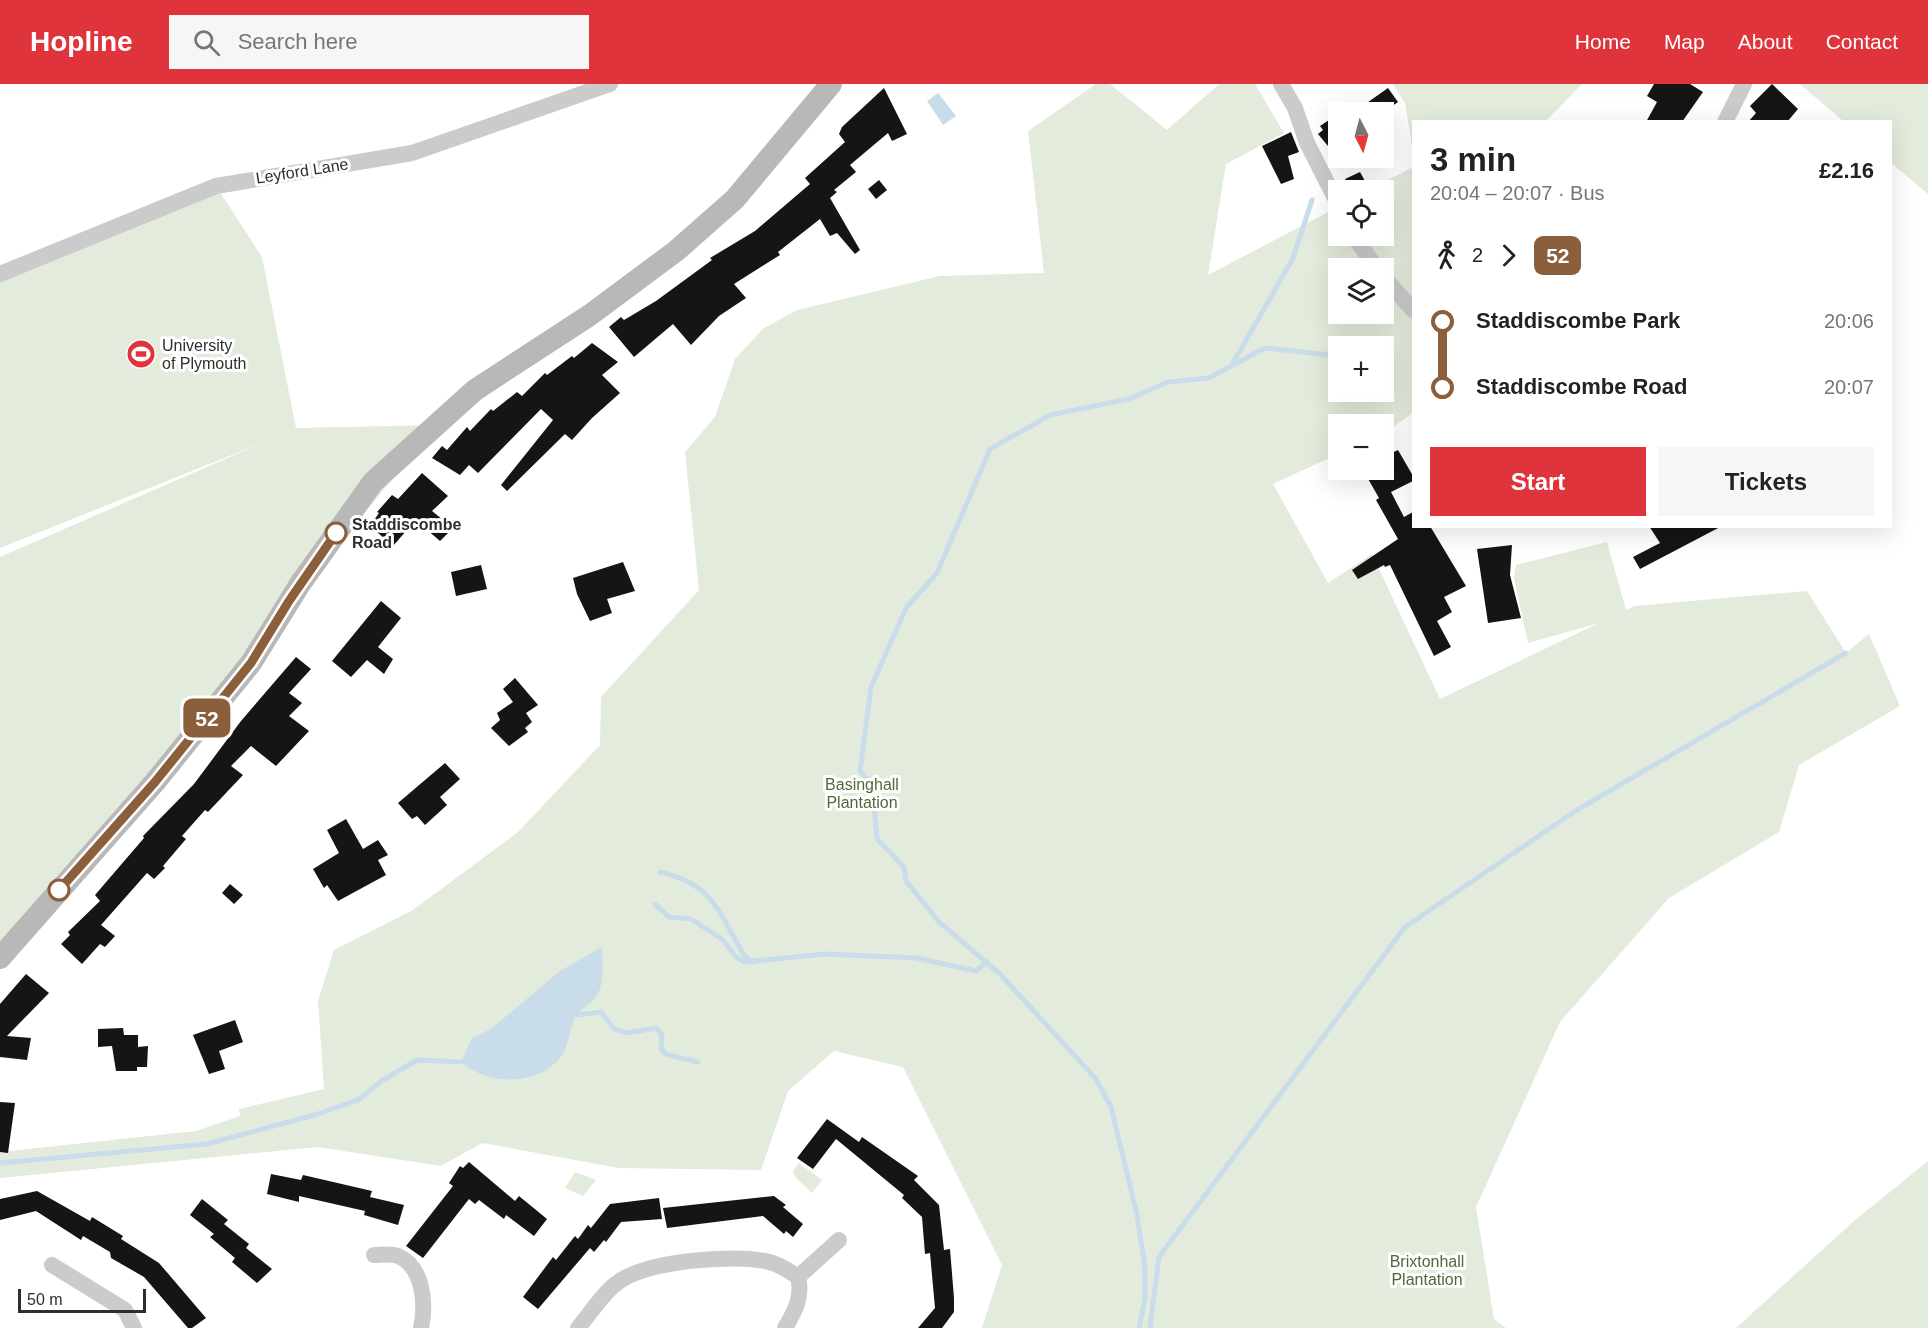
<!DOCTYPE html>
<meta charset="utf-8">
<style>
:root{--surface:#fff;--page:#f6f6f6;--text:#222;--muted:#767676;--accent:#e0343c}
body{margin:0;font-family:Arial,sans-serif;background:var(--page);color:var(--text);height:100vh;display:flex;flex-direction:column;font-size:22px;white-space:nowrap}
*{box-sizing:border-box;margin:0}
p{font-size:20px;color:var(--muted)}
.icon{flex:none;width:33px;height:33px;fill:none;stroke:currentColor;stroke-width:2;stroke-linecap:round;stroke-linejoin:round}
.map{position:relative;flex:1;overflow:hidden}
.details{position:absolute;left:1412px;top:36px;width:480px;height:408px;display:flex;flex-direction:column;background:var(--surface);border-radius:0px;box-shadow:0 6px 24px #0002}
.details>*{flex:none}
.badge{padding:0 12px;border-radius:9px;font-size:21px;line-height:39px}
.needle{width:39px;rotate:174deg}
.tools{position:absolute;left:1328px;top:18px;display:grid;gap:12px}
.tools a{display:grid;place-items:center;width:66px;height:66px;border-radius:0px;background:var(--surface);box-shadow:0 6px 24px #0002;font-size:30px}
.scale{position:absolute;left:18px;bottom:15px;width:128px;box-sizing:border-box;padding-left:6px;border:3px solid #2e2e2e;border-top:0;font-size:16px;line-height:21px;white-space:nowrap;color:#2e2e2e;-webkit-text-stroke:4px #fff;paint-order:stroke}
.map>.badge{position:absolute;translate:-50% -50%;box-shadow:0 0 0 3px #fff}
.legs{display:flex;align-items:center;gap:9px;height:66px;padding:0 18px;font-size:20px}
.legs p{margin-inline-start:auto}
.headline{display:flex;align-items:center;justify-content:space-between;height:102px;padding:0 18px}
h1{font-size:33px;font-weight:600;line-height:45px}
.button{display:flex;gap:12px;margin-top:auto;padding:12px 18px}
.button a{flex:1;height:69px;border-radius:0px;background:var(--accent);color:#fff;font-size:24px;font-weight:600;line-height:69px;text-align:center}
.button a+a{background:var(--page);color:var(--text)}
ul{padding:0 18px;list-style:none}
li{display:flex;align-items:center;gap:21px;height:66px;font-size:22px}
li i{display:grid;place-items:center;width:9px;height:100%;margin:0 8px;background:currentColor}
li i::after{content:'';width:15px;height:15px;margin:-8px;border:4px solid;border-radius:50%;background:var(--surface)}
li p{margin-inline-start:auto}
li:first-child i{background:linear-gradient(#0000 50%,currentColor 0)}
li:last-child i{background:linear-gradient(currentColor 50%,#0000 0)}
header{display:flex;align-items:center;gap:36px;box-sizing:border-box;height:84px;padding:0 30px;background:var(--accent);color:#fff}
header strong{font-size:28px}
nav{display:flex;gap:33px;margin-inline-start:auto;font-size:21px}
.search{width:420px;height:54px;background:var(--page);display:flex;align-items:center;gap:15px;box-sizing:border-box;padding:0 21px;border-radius:0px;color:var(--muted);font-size:22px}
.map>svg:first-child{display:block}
</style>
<header>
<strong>Hopline</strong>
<div class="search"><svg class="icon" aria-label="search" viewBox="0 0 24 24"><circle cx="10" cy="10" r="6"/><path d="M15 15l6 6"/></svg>Search here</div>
<nav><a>Home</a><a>Map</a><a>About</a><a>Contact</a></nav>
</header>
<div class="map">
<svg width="1928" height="1244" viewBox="0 0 1928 1244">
<rect width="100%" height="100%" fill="#fff"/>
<path fill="#e3ebdc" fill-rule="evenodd" d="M1096,0H1110L1167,46L1219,0H1255L1284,49L1226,80L1208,191L1338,123V152H1383V106H1368L1413,83V329L1383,350V340H1338V370L1273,400L1328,499L1372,470L1440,615L1599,539L1528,559L1514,494L1516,481L1607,458L1626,526L1634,522L1807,507L1846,569L1869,550L1900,622L1799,681L1779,748L1669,814L1560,938L1476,1123L1494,1235L1506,1244H982L1002,1181L903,983L834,967L788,1007L761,1086L619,1084L482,1059L441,1082L318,1063L0,1094V1068L196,1047L240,1032L239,1025L324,1005L318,917L334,866L413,826L518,748L600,661L601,613L699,506L685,368L715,333L735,275L764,244L797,226L940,192L1044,189L1028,47ZM1338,184H1383V230H1338ZM1338,262H1383V308H1338Z
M1393,0H1582L1546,37L1413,38V68L1405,19Z
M1800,0H1928V110L1890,78V38L1843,37Z
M216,102L262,173L296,344L437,341L278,534L155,698L0,858V473L264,358L0,464V196Z
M1928,1077V1244H1736L1854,1137Z
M799,1079L822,1096L812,1109L795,1093L793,1087Z
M575,1088L596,1096L583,1112L565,1104Z"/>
<path fill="#c8dcea" d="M938,9L956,32L943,41L927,17Z
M602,863C602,877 605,900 596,913C591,920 581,924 576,932C569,943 570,959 562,971C540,1003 487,1002 461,978L472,954L491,945L560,887Z"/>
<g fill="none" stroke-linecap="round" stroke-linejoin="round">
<path stroke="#c8dcea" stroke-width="5" d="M1232,281L1293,174L1312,116
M660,788C713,800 718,827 744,871L752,878
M655,820L669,833L691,835L722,855L736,873L745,878L826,870L916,874L976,887L987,878
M577,931L601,928L614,945L626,949L656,944L662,950L661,964L665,970L698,978
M0,1079L207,1060L318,1030L358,1016L383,996L417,976L461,978
M1150,1243L1159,1173L1405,843L1577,726L1846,569
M1139,1244L1145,1215V1184L1137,1131L1111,1023L1096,995L1000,890L939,838L906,797L904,783L877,755L872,701L860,687L871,603L906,524L937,489L990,365L1050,331L1129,315L1168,298L1209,294L1265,264L1338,272"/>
</g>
<path fill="#151515" d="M1654,0H1690L1703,8L1682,38H1646L1657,18L1647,12Z
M1772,0L1798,25L1787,38H1748L1756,29L1750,22Z
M884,4L907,50L892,57L888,49L850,81L856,88L834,106L837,108L830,114L860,166L855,170L837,149L830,152L820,135L778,168L780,171L734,200L746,214L719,232L691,261L673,240L634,273L609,243L621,233L624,236L656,217L712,176L710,174L755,147L810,100L805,94L845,58L839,50L842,43Z
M1388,4L1398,18L1384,28H1354Z
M1338,30V74L1318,50L1323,46L1320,42Z
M1291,48L1299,68L1288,72L1294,95L1281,100L1262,62Z
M1360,88L1370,106H1351L1345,95Z
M879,96L887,106L876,115L868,105Z
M592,259L618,278L602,291L620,309L592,334L572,356L565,350L507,407L501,401L553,336L541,325L478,389L469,381L460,391L432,374L442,362L447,366L467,343L470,347L491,325L493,327L517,308L522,312L545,289L547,291L572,272L574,274Z
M1398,366L1413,392V397L1391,408L1404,433L1413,428V442H1430L1466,502L1444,513L1452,528L1437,537L1451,563L1434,572L1390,481L1385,483L1384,481L1358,495L1352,486L1398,455L1376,416L1379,414L1363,386H1383V373Z
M422,389L448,412L432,427L453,444L440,457L426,445L424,448L413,439L393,462L370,442L379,429L377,428L392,411L398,415Z
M1649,442H1722L1640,485L1633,473L1660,459Z
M1512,461L1510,491L1521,534L1488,539L1477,465Z
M623,478L635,507L607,515L612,529L590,537L577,510L573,494Z
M481,481L487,505L456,512L451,488Z
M381,517L401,534L378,563L393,575L384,590L367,576L351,593L332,577Z
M296,573L311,585L289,609L302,619L289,632L309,647L276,682L251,662L231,682L243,691L208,728L205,726L182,752L186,755L163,782L165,784L154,795L147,789L101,841L115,852L105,863L100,860L82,880L61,860L70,851L68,848L100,817L95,811L144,754L143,752L194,700L241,637Z
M515,594L538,621L526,629L532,638L525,644L528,648L509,662L491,644L500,636L497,629L513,618L503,605Z
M445,679L460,695L440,713L447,721L425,741L417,732L412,735L398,719Z
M346,735L363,765L378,756L388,771L378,776L386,791L338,817L327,801L324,804L313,785L339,769L327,746Z
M230,800L243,811L234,820L222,809Z
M26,890L49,909L7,952L31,954L27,976L0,973V920Z
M235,936L243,958L219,967L225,985L209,990L193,951Z
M123,944L124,951H138V963L148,962L147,983H137V987H116L112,962L98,963V945Z
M0,1018L15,1019L8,1069L0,1068Z
M827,1035L859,1058L862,1053L918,1092L914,1096L939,1121L944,1166L950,1165L954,1214V1228L942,1244H918L935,1224L930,1169L925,1170L922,1133L902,1114L904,1111L836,1055L813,1085L797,1074Z
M469,1078L515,1117L519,1112L547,1135L534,1152L506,1131L504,1135L479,1116L475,1120L469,1115L423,1174L406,1162L453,1102L449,1099L460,1082L463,1084Z
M271,1090L301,1096L303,1091L372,1107L370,1113L404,1121L398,1141L364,1131L365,1127L299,1112V1118L267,1110Z
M37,1107L90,1137L92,1133L123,1152L121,1155L159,1179L206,1234L192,1244H188L144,1193L111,1174L110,1168L83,1152L81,1156L36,1127L0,1136V1115Z
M774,1112L786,1121L783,1123L803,1140L793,1153L786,1147L784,1150L763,1132L667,1144L663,1124Z
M659,1114L662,1135L621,1138L606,1158L604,1156L594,1168L590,1164L538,1225L523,1213L553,1173L556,1176L575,1152L578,1155L588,1141L591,1144L610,1120Z
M202,1115L228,1136L224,1140L249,1160L246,1164L272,1185L257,1199L232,1178L235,1174L210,1153L214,1150L190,1131Z"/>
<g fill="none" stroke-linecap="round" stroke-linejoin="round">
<path stroke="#cbcbcb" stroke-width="16" d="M1281,0L1295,24L1307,59L1338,120
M1725,38L1744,0
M1353,152L1377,184
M0,190L216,102L412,69L610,0
M1383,192L1413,226
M374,1171C381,1171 391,1169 398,1172C424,1183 426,1221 421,1244
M52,1181L125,1226L134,1244
M578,1244C590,1230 602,1210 617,1199C645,1177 731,1170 765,1177C777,1179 788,1186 798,1193
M785,1244C795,1227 803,1213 798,1193L839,1156"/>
<path stroke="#b8b8b8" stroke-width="22" d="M0,874L155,698L251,579L300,500L373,398L475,306L590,231L676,167L735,115L831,0"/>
</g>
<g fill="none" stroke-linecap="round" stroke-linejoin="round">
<g stroke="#fff" stroke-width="14">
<path id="line-1" d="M59,806L155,698L251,579L289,517L336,449"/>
</g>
<use href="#line-1" stroke="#8b5e3c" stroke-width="9"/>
</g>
<defs>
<g id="stadium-disc" transform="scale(1.5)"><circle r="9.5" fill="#e0343c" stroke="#fff"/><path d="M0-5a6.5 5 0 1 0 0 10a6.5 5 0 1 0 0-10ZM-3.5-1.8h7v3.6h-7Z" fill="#fff"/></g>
</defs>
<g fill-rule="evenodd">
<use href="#stadium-disc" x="141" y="270"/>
</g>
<g fill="#fff" stroke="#8b5e3c" stroke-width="3">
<circle cx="336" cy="449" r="10"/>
<circle cx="59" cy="806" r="10"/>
</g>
<g text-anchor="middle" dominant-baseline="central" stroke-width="6" stroke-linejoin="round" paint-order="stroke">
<g font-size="16" fill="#2e2e2e" stroke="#fff">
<text transform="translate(302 87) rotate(-9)">Leyford Lane</text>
</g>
<g font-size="16" fill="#2e2e2e" stroke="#fff" text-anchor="start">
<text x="162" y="261">University<tspan x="162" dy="18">of Plymouth</tspan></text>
</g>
<g font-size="16" font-weight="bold" fill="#2e2e2e" stroke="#fff" text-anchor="start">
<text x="352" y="440">Staddiscombe<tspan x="352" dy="18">Road</tspan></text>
</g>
<g font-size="16" fill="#50683c" stroke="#fff">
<text x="862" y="700">Basinghall<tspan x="862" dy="18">Plantation</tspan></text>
<text x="1427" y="1177">Brixtonhall<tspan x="1427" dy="18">Plantation</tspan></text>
</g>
</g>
</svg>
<div class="tools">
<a><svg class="needle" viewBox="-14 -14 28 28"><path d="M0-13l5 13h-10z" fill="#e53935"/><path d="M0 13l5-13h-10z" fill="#767676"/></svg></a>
<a><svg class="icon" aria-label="locate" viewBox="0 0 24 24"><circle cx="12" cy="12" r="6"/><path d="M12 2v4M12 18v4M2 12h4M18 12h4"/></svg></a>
<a><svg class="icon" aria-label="layers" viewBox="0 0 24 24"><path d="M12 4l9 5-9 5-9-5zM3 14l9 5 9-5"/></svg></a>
<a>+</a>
<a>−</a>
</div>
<div class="scale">50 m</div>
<b class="badge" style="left:207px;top:634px;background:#8b5e3c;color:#fff">52</b>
<section class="details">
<div class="headline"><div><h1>3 min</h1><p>20:04 – 20:07 · Bus</p></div><b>£2.16</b></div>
<div class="legs"><svg class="icon" aria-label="walk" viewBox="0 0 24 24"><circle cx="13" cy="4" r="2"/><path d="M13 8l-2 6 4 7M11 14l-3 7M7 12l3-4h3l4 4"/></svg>2<svg class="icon" aria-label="forward" viewBox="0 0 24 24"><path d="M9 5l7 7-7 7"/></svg><b class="badge" style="background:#8b5e3c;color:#fff">52</b></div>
<ul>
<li><i style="color:#8b5e3c"></i><b>Staddiscombe Park</b><p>20:06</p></li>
<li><i style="color:#8b5e3c"></i><b>Staddiscombe Road</b><p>20:07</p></li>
</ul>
<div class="button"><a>Start</a><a>Tickets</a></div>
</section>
</div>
